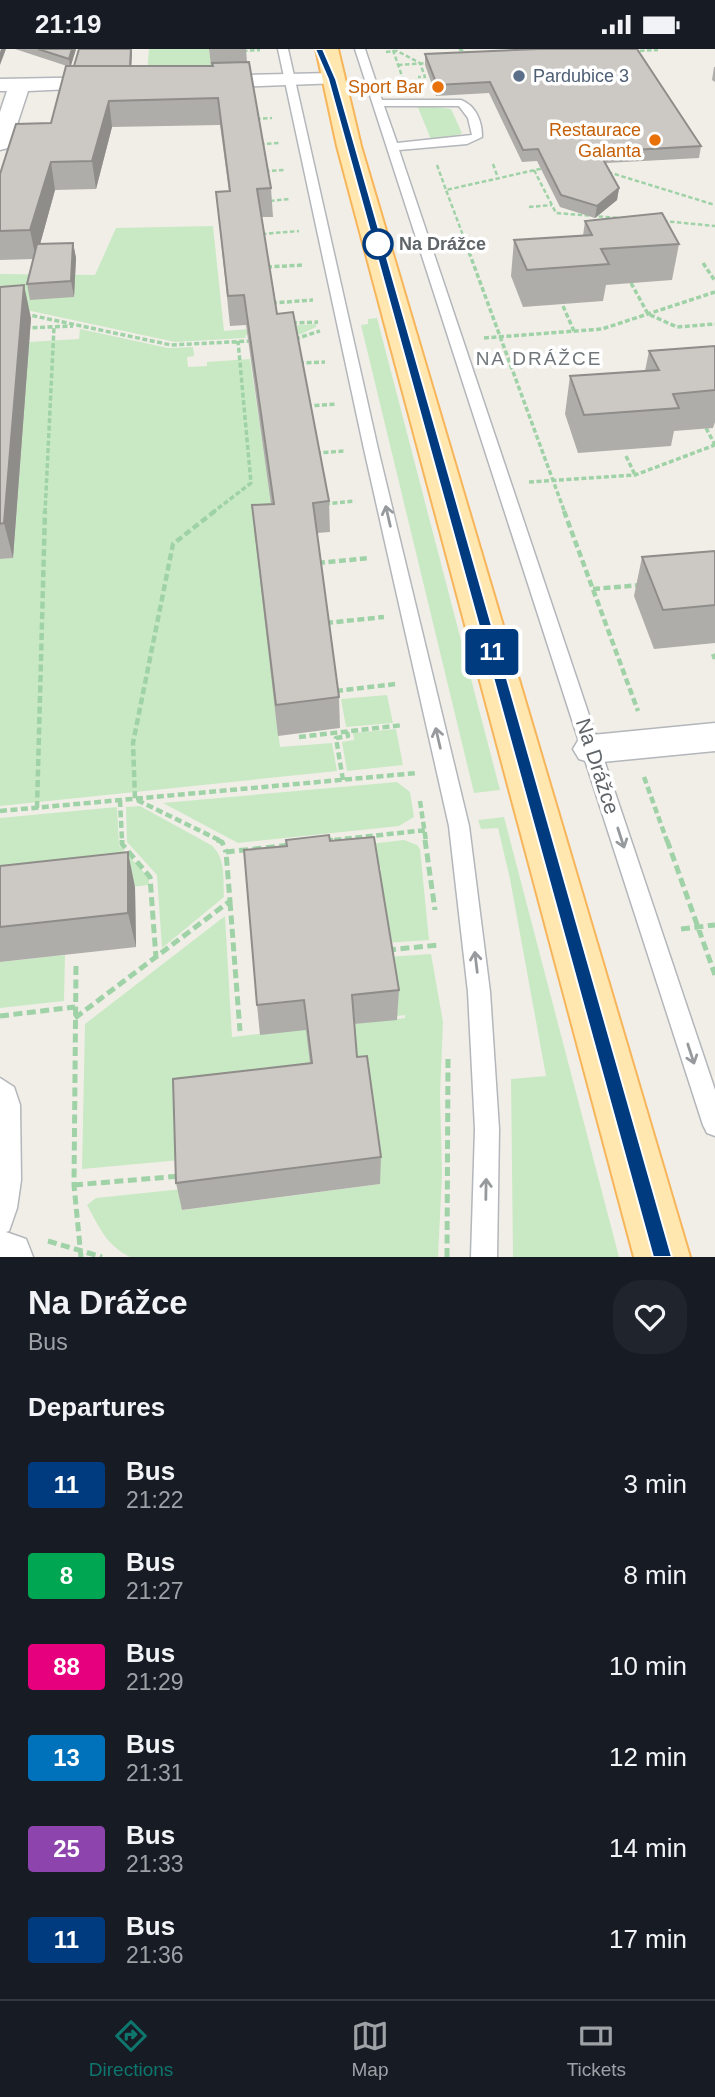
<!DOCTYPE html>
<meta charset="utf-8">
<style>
:root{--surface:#171b24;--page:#20242c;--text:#f1f3f6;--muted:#9ea1a6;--line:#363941;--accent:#0f766e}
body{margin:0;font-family:Arial,sans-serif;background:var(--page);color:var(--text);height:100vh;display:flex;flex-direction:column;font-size:26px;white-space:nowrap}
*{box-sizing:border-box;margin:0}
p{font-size:23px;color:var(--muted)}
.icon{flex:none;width:38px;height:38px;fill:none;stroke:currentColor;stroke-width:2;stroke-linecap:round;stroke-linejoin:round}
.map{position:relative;height:1208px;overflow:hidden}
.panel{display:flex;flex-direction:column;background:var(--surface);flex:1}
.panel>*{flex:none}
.badge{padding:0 14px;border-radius:5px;font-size:24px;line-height:46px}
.map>.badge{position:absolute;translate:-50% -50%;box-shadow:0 0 0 4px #fff}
h2{padding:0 28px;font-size:26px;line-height:63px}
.round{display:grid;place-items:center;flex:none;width:74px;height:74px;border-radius:28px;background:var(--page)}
.summary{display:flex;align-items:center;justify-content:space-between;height:119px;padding:0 28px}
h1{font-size:33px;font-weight:600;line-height:52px}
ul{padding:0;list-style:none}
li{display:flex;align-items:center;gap:21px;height:91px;padding:0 28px}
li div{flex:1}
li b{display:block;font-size:26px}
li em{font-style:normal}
li .badge{min-width:77px;font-weight:700;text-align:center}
.status{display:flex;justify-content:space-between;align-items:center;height:49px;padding:0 35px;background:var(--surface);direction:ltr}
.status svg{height:19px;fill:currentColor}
.tabs{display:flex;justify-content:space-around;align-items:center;height:98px;border-top:2px solid var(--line);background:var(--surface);font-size:19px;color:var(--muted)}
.tabs a{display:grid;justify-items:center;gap:4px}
.tabs .selected{color:var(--accent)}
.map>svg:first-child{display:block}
</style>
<div class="status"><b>21:19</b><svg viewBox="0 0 49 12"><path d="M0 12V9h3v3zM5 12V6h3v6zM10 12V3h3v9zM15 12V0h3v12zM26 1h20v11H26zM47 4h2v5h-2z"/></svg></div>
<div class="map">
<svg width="715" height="1208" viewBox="0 0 715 1208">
<rect width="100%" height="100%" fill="#f1eee8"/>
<path fill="#c9e9c4" d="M149,0H209L212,24L147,25Z
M417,56L451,60L462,84L452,90L432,93Z
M213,177L224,282L316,275V278L301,285L268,287L267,284L246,286L245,289L175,293L31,262L0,263V225L95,226L116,179Z
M377,269L500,741L474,744L361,276L368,275V270Z
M80,280L168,299L193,298L194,307L187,308L188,318L207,317V313L250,310L276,486L255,487L280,698L332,694L337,722L0,757V510L13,509L29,293L79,290Z
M387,646L393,674L346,678L341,650Z
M396,680L403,716L347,722L342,693L354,691L353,684Z
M397,733L410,743L414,768L399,777L238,794L163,754Z
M140,757L211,796C226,808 223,830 224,848L162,899L157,826L127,793L126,758Z
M117,758L119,796L149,829V836L0,852V769Z
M504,768L619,1208H513L511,1030L546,1027L510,830L498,779L481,780L478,771Z
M404,791L417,796L420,800L429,891L385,894L374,822H381V819L331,824L335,799Z
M225,867L232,988L405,969V966L397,967L387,908L431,905L443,973L440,1045L442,1126L438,1208H130C107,1197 99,1178 87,1156L96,1149L182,1140L183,1161L380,1135L181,1111L82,1120L85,975Z
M65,906L64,952L0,959V913Z"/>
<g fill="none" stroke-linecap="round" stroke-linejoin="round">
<g stroke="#b3b6ba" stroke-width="3">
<path id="service" d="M278,0H288L378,400L469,777L490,943L499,1080L497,1208H471L475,1080L468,943L449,777L364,400Z
M355,0H365L382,51H461C476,57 482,72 482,88L467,95L399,101L715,1041V1087L707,1084L703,1076ZM384,57H459L468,69L472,86L397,94Z
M0,1029L14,1038L20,1056L21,1131L17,1159L9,1182L0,1185Z"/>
</g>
<g stroke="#b3b6ba" stroke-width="3">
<path id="minor" d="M332,24L339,26L342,30L339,34L206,39L199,37L196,33L199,29L206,27Z
M108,28L115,30L118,34L115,38L28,42L11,94L8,99L0,101V63L7,42H0V30Z
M715,674V702L592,714L579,710L573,700L579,690L592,686Z
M0,1181L26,1190L33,1208H0Z"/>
</g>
<g stroke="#f7b55b" stroke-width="4">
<path id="primary" d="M316,0H338L361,97L690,1208H634L337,97Z"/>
</g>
<path stroke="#a0d2a7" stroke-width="2.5" stroke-dasharray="4.5 2.5" stroke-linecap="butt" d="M459,0L468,4
M393,1L404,33
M243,2L260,1
M633,2L658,1
M386,3L397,2L420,14L425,28H418
M398,16L429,14
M256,70L272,69
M260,95L280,94
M493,115L498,129
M437,116L446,141
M534,121L556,164L619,169
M265,122L285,121
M608,123L715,156
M270,152L290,150
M529,158L552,156
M663,172L715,177
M262,185L299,182
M470,205L446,141L544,119"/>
<path stroke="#a0d2a7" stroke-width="3.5" stroke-dasharray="5 2.5" stroke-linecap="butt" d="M469,203L565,464
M703,214L715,232
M267,218L304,216
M631,234L648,265L677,278L715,275
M272,254L313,251
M563,257L574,282
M25,265L171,296L251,292
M292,274L318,273
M25,279L73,277
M484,289L602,280L715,243
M295,290L320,282
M299,314L325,313
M307,357L337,355
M706,379L715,396
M316,404L345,402
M626,407L635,426
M529,433L635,426L715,396
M325,455L355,452
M45,464L54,278
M212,464L251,434L238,292"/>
<path stroke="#a0d2a7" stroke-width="4.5" stroke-dasharray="7 3.5" stroke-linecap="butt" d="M215,462L173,495L133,694L135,750L221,792
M564,462L638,662
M318,514L369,509
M593,540L641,536
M326,574L384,568
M713,605L715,610
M336,642L396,635
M299,688L403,676
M644,728L667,792
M343,731L336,689L348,687L347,683
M120,751L122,792
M420,752L426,792
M37,759L45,462
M0,762L417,724
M324,792L427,781"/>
<path stroke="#a0d2a7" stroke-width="5" stroke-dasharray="9 4.5" stroke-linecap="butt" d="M122,791V795L150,828L156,909
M217,791L222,793L226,803
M425,791L435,861
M667,791L715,926
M324,792L336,791
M230,853L240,982
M681,880L715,876
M387,901L439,896
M76,917L74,1136L81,1208
M0,967L75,958
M75,969L230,852L226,803L291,796
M74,1136L181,1127
M48,1192L102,1208
M447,1208L448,1009"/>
<use href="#service" fill="#fff" fill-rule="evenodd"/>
<use href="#minor" fill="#fff" fill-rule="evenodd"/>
<use href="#primary" fill="#ffe7af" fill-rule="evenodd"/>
</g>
<path fill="#afada9" d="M15,0H76L71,17H74L79,0H132L131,17H211L209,0H246L247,13L271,139L273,168H262L277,265L329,452L330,483L317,484L339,648L340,679L278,687L255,487L252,456L271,455L246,276L230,277L216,143L229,142L220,76L112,78L96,140L55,141L40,195L73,194L76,209L74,248L30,251L27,235L33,210L0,211V125L51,74L67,17Z
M425,5L701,97L699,109L606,114L619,139L617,151L595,169L560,158L537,112L522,113L489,44L436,47L425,16Z
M714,18H715V33L712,31Z
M585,172L679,195L672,231L606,236L603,252L523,258L511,227L514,191L583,187Z
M0,238L31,269L13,509L0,510Z
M715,297V373L713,379L674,382L671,397L578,404L565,365L570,327L645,322L649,302Z
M715,502V594L654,600L634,547L642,508Z
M330,792L399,941L397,971L354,975L357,1008L381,1108L380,1135L182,1161L176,1134L310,1014L306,981L260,986L257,956Z
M0,817L135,838L136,898L0,913Z"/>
<path fill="#8f8d8a" d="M1,0H6L0,16V3Z
M72,0H76L70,19L69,10Z
M131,0H132L131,25L130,17Z
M109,52L112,78L96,140L92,112Z
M51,113L55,141L36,210L30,181Z
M619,139L617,151L595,169L597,157Z
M73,194L76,209L74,248L71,232Z
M24,236L31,269L13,509L4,474Z
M128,803L135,838L136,898L128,864Z"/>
<path fill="#ccc9c5" stroke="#8f8d8a" stroke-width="2" d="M38,0H72L69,10Z
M79,0H131L130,17H74Z
M538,0H637L701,97L599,103L619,139L597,157L561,146L538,100L523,101L490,33L437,36L425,5Z
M249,13L271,139L257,140L277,265L293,263L329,452L313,454L339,648L276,656L252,456L274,455L244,246L228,247L216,143L230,142L218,49L109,52L92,112L51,113L30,181L0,182V125L16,75L51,74L66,17H213L212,14Z
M662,164L679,195L601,200L609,215L527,221L514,191L592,186L585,172Z
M73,194L71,232L27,235L37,195Z
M24,236L4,474L0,475V238Z
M715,297V341L673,345L679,359L584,366L570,327L659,321L649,302Z
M715,502V556L663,561L642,508Z
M329,786L330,792L374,788L399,941L352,946L357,1008L367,1007L381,1108L176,1134L173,1030L312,1014L304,951L257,956L244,801L287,797L286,791Z
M128,803V864L0,878V817Z"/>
<defs><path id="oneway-shaft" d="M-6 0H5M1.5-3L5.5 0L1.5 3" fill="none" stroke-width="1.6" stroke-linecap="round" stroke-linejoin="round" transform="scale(1.75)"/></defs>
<g stroke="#979a9d">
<use href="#oneway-shaft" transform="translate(388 467) rotate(-103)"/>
<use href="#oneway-shaft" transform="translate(438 689) rotate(-103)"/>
<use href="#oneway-shaft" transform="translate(621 789) rotate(72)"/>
<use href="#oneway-shaft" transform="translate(476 913) rotate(-97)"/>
<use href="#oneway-shaft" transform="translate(691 1005) rotate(72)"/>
<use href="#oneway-shaft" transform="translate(486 1140) rotate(-89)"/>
</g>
<path fill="#003b80" stroke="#fff" stroke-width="2" d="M315,0H323L336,30L672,1208H653L328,30Z"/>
<circle fill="#5c6f8a" stroke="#fff" stroke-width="2.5" cx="519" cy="27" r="7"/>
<g fill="#e8710a" stroke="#fff" stroke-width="2.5">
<circle cx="438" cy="38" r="7"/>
<circle cx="655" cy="91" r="7"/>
</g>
<circle fill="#fff" stroke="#003b80" stroke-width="3.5" cx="378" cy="195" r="14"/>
<g text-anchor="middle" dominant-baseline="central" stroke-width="7" stroke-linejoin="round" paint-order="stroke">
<g font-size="18" fill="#4e5e75" stroke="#fff" text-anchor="start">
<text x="533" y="27">Pardubice 3</text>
</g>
<g font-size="18" fill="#c56008" stroke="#fff" text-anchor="end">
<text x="424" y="38">Sport Bar</text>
<text x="641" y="81">Restaurace<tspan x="641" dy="21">Galanta</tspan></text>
</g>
<g font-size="18" font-weight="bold" fill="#5f6468" stroke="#fff" text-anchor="start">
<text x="399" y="195">Na Drážce</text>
</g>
<g font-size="19" letter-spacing="2" fill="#70767a" stroke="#fff">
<text x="539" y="309">NA DRÁŽCE</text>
</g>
<g font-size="21" fill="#5f6468" stroke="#fff">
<text transform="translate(598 717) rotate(72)">Na Drážce</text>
</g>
</g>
</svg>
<b class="badge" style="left:492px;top:603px;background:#003b80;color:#fff">11</b>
</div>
<section class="panel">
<div class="summary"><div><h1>Na Drážce</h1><p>Bus</p></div><a class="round"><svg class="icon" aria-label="heart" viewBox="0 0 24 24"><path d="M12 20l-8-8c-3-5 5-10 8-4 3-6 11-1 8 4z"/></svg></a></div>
<h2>Departures</h2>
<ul>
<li><span class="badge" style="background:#003b80;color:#fff">11</span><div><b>Bus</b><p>21:22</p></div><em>3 min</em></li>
<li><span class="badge" style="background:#00a651;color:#fff">8</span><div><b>Bus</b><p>21:27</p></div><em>8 min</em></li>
<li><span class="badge" style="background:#e6007e;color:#fff">88</span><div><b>Bus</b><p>21:29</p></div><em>10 min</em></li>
<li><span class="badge" style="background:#0072bc;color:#fff">13</span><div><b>Bus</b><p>21:31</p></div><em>12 min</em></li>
<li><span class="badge" style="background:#8e44ad;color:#fff">25</span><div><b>Bus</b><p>21:33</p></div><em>14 min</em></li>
<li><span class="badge" style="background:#003b80;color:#fff">11</span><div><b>Bus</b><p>21:36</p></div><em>17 min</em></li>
</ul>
</section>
<nav class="tabs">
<a class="selected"><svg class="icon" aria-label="directions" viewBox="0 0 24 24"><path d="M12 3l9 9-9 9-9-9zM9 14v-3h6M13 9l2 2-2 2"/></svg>Directions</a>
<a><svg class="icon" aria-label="map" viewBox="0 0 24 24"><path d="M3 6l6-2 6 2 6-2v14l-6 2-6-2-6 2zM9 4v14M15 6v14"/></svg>Map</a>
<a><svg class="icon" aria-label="tickets" viewBox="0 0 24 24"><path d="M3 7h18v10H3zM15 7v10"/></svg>Tickets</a>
</nav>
